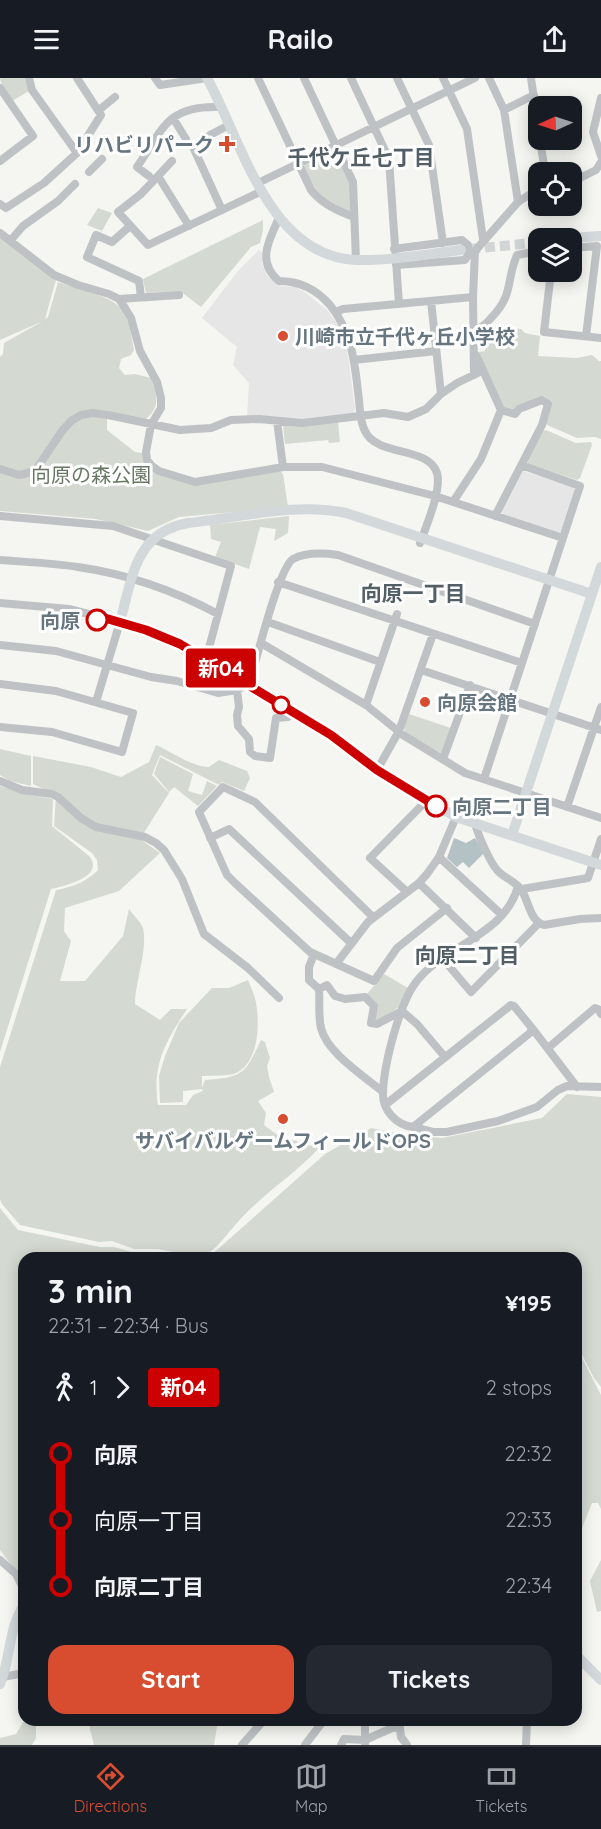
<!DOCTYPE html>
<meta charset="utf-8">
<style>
:root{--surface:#171b24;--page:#242831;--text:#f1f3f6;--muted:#9ea1a6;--line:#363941;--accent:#d84d2f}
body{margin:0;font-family:Quicksand,"Noto Sans JP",sans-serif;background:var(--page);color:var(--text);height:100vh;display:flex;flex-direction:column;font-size:22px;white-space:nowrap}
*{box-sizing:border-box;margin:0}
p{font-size:20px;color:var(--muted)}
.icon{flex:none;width:33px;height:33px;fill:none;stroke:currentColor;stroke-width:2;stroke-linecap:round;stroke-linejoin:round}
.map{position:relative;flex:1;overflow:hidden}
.details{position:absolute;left:18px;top:1174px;width:564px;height:474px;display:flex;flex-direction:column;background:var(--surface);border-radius:18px;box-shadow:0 3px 15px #0003}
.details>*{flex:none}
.badge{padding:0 12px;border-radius:4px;font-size:21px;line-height:39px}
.needle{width:39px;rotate:267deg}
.buttons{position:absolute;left:528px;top:18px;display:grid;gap:12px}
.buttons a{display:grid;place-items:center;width:54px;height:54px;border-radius:12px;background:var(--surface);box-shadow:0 3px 15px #0003;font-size:30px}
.map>.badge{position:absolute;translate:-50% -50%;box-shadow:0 0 0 3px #fff}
.legs{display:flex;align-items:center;gap:9px;height:66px;padding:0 30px;font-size:20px}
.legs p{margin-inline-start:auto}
.headline{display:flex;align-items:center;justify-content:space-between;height:102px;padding:0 30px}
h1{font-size:33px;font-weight:700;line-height:45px}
.primary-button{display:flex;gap:12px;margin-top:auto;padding:12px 30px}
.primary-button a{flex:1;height:69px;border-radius:18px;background:var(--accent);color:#fff;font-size:24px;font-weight:700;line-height:69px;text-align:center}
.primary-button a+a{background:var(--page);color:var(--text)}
ul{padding:0 30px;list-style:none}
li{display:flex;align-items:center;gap:21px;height:66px;font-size:22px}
li i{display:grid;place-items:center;width:9px;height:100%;margin:0 8px;background:currentColor}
li i::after{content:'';width:15px;height:15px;margin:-8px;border:4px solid;border-radius:50%;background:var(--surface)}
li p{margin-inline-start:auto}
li:first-child i{background:linear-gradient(#0000 50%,currentColor 0)}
li:last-child i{background:linear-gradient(currentColor 50%,#0000 0)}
header{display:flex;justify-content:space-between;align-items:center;height:78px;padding:0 30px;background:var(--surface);font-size:27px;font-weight:700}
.menu{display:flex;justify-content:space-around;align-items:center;height:84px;border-top:2px solid var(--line);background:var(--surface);font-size:16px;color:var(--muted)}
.menu a{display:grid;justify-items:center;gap:3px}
.menu .current{color:var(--accent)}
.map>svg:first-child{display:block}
</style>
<header><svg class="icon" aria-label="menu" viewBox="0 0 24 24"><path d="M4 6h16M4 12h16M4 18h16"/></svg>Railo<svg class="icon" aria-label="share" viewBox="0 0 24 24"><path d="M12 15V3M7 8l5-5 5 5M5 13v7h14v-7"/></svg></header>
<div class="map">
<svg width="601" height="1667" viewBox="0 0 601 1667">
<rect width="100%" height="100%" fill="#f5f5f1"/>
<path fill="#e5e6e5" d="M259,172L262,175V186L268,199L281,208L295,209L306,215L328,233L342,252L349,284L355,331L353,335L301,341L247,339L249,305L233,287L237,269L202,240L238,193Z
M523,393L574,409L576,413L562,453L559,455L503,437L502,433Z"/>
<path fill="#d4dad1" d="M0,0H25L29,13L12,23L3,11Z
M331,72L335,73L350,105L351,132L348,135C321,124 314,112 303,86Z
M98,130L112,135L102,153L87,147Z
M263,142V152L260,165L251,169L201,229L180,213L146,215L143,201Z
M0,158L56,202L45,241L48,239L58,204C74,210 109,217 121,230C130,240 131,259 134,272L131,277L121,281L119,290L125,297L135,296L151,300C157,316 161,328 146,341L107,334V352L135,374L143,375L144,381L191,406H206L279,392L283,396L288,429L179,439L148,453L96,441L0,433V279L3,276L4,265L43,243L0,262Z
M494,248L521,251L525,255L540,258L538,278L577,280L592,277L599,283H601V361L595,359L577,360L547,347L545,343L551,325L544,318L513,331L504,329L489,301L479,274L485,273L482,257Z
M338,343L340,364L329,365L328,362L285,366L283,347H306Z
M546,352L576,365L591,364L592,367L580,400L577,402L528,386L527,382L542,353Z
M289,438L288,455L274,463L276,451L260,449L249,491L215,479L221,464L211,461L210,447Z
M409,636L451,650L443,673L440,675L405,655L404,648Z
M156,667C174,675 190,688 209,689L219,682L247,693L250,700L244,713L222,704L219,707L160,677L152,697L169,715L140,761L160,775L119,813L65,830L64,853L71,863L60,903H85L123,858L129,831C133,837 141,844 143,850C148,872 135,903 135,926L160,942L171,931H187C165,965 152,986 158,1027H186L193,1017L203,1013L202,1011L183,1013V1024L160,1025L159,998L165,978L179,945L212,910H229L248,902C251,910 255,917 256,925C260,946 259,984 236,995C227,999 212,997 202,998V1010L205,1002C244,999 245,996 261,962L265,964L270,980L267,988L269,999L274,1014L258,1023L266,1035L264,1047L279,1058L319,1070C294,1097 261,1117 236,1146C226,1157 214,1176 198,1179L158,1171H134L112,1163L99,1164L20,1147L2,1126L0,1121V989L56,812C70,810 88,803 98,792L97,782L92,775L54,748L56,717L33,706V678L91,689L121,699L149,684Z
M0,671L31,678V708L10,703L0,697Z
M160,679L193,696L188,713L202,717L207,703L217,708L198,728L174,709L169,714L154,696Z
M0,708L30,717L53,721L52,748L89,778C106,798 65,808 51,811L0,974Z
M384,896L408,910L399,929L378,943L375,941L367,916Z
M567,1016L601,1019V1309L594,1300L576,1265V1180H208L325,1076L371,1050L406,1057L442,1060L542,1040Z
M0,1130L18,1152L100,1169H114L135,1175L185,1180H24V1504L0,1472Z
M576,1268L601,1317V1431L598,1425H592L576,1465Z
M601,1482V1533L597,1534L590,1503Z
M24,1643H36V1660L32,1667H0V1660L16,1656Z
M88,1643V1642L218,1643L214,1667H94Z"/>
<path fill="#b5c2c5" d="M454,760L466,765L475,760L484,775L469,790L463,784L457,789L447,780Z"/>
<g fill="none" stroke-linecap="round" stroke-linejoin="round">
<path stroke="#d1d5d5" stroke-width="10" stroke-dasharray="10 5" stroke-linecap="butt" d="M470,171L533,165"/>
<path stroke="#bec2c5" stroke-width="8" d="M29,0L32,12L77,75
M155,0L160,7L207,0
M258,0L311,112C322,126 338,133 354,139
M304,0L353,104L356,182
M351,0L389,81L399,226
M397,0L429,67L443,165
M443,0L467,51L483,161
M489,0L504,32L518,124
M531,0L538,49
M0,10L33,58L0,83
M601,20L593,54L601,78
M99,32L115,19
M504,32L534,17
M173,40L186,61
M540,62L545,94
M172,83L158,98L189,148
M89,94L102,81
M149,98L137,89C163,51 167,27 220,29
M158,98L141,116L118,134L148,167L262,113
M572,104L596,92L601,84
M258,105L475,0
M0,126L6,130L44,105L77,75L101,37L77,0
M222,132L194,71L210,57L229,47
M279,140C269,162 256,184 279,203C300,203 316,211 330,227C353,255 355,288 359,322C360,332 360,344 365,353C377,379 429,368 437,395C442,411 426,449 420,465
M130,148L112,164L96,157L87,179L139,203L141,219
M0,155L54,197L78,207L109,216L119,221L125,230L131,240L140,273L157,304L161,320V330L151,347L146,374L147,382L152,388L159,393L195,404L283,389H322L435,418L563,460
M11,162L23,148L58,123L75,106
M572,170L597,168L586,258
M394,171L462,162L468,167V177L465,182L396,187
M551,194L544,254L601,260
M119,221L179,217
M431,223L441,316
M336,234L343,231L473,219
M473,253C482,250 486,246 492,239C514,216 506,202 517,177L538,173
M354,282L436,273
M474,297L473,219L475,173L518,124L538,111
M277,343L283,389
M0,391L19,397L28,395L37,390L62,353L71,343L81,337L93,335L108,337L180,352L211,350L231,342L259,341L302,345L384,335L408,339L426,331L441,316L457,305L482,293
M453,424L481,381L501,332L476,277
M0,438L113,448L231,488L206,581
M495,438L542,347L548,326L542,322L519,331L515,336L501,332
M0,482C26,484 52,485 78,489C127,496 175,513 218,536
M278,504L522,585
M0,525L69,531L120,544L96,624
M268,544L380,584
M261,565L366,627L403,657L465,695L601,740
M0,567L56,573L151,599L177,603L218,615L237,612L249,606C256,584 278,491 293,481C306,474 324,475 338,477L535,546
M421,592L601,652
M0,606L56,613L133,635L122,674L52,654L0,649
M237,612L239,629L237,637L238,648L249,661L250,674L255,678L270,680L276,640L288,639L292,634
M366,627L397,536
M443,681L470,607
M377,692L399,653L433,556
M484,701L580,408L521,387
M0,703L22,712L52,716L58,719L81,740L96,749L145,759L156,765L164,772L182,801L204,856L248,890L279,920
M567,729L601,629
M475,745C478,757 491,788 500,795C508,802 517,804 522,813C529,824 530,843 544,847L580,841L601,840
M210,760L229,751L351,865
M439,779L502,837
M419,805L476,860
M522,811L588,800L601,761
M406,813L370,780L427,722
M373,839L255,724L223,709L199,734L227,797L235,805L310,874L374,903L397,870L447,830
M314,876L309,889V902L319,911C320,923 318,938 321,950C327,975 364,998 383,1014
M443,881L471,914L539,845
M336,886L368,844L419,805L427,796L439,779L456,739
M319,911L327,907L335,918L345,921L365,919L374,928L371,945L377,946L402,933L417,946L445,979
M532,950L577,1009
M548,970L595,930L598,931L601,936
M385,1027L511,927L514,928L532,950L530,955L413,1049C396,1047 382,1032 383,1014C384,987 399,926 416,904C444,867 505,858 518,808
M413,1049L433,1054H447L498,1043L537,1029L558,1012L567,1008L601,1009
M0,1482L16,1496L24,1512
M3,1599L24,1595
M399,1642L401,1659L407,1667
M365,1666V1642
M242,1667L264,1642
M305,1667L324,1642
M341,1667L344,1661L365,1662L392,1650L398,1649
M526,1667L527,1642"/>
<path stroke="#d3d8db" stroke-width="10" d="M207,0C242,63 268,178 356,182C391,183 427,176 461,172
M570,160L601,158
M533,165L538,164
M592,516L346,435C295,424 240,440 188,445C135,454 132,501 120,544L162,557L206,581L331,656L377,692L456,739L601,787
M512,757L601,489
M576,1577L601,1602
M0,1606C11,1580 8,1551 24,1527"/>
</g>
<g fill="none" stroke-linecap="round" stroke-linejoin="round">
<g stroke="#fff" stroke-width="14">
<path id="line-1" d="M97,542L98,538L146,552L180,566L331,657L377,692L436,728"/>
</g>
<use href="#line-1" stroke="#c00" stroke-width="9"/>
</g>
<g fill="#d84d2f" stroke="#fff" stroke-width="2">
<path d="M224 57h6v6h6v6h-6v6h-6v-6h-6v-6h6z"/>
<circle cx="283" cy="258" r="6"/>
<circle cx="425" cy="624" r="6"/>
<circle cx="283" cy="1041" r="6"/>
</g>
<g fill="#fff" stroke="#c00" stroke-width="3">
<circle cx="97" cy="542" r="10"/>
<circle cx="281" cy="627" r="8"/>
<circle cx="436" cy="728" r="10"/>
</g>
<g text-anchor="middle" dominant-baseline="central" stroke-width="6" stroke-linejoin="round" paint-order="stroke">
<g font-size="20" font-weight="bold" fill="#667681" stroke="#fff" text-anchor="start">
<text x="214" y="66" text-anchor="end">リハビリパーク</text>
<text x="295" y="258">川崎市立千代ヶ丘小学校</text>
<text x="437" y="624">向原会館</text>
<text x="283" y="1062" text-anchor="middle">サバイバルゲームフィールドOPS</text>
</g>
<g font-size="20" fill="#697864" stroke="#fff">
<text x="91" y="396">向原の森公園</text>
</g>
<g font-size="20" font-weight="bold" fill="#667681" stroke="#fff" text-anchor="end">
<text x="80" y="542">向原</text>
<text x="452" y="728" text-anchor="start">向原二丁目</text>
</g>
<g font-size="21" font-weight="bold" fill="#535f66" stroke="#fff">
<text x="361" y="79">千代ケ丘七丁目</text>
<text x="413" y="515">向原一丁目</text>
<text x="467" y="877">向原二丁目</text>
</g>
</g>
</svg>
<div class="buttons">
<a><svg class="needle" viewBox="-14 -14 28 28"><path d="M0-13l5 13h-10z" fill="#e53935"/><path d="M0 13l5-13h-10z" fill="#9ea1a6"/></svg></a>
<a><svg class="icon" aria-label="locate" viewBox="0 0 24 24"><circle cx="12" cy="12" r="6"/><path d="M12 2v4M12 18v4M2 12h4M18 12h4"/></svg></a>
<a><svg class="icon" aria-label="layers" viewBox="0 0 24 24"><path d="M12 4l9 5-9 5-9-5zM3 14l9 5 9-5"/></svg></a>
</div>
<b class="badge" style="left:221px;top:590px;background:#c00;color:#fff">新04</b>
<section class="details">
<div class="headline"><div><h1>3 min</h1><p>22:31 – 22:34 · Bus</p></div><b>¥195</b></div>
<div class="legs"><svg class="icon" aria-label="walk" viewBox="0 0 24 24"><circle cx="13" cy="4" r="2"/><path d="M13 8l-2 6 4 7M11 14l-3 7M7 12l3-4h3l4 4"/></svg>1<svg class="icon" aria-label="forward" viewBox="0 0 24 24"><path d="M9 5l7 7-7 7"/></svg><b class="badge" style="background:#c00;color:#fff">新04</b><p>2 stops</p></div>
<ul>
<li><i style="color:#c00"></i><b>向原</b><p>22:32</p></li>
<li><i style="color:#c00"></i><span>向原一丁目</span><p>22:33</p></li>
<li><i style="color:#c00"></i><b>向原二丁目</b><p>22:34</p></li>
</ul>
<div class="primary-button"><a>Start</a><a>Tickets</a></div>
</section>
</div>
<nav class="menu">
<a class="current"><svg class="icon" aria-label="directions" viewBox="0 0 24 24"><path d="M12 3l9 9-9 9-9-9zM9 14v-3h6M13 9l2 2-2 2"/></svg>Directions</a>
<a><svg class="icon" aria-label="map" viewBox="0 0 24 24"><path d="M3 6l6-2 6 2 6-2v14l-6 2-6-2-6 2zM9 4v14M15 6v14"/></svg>Map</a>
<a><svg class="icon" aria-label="tickets" viewBox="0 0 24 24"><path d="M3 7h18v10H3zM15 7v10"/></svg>Tickets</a>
</nav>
